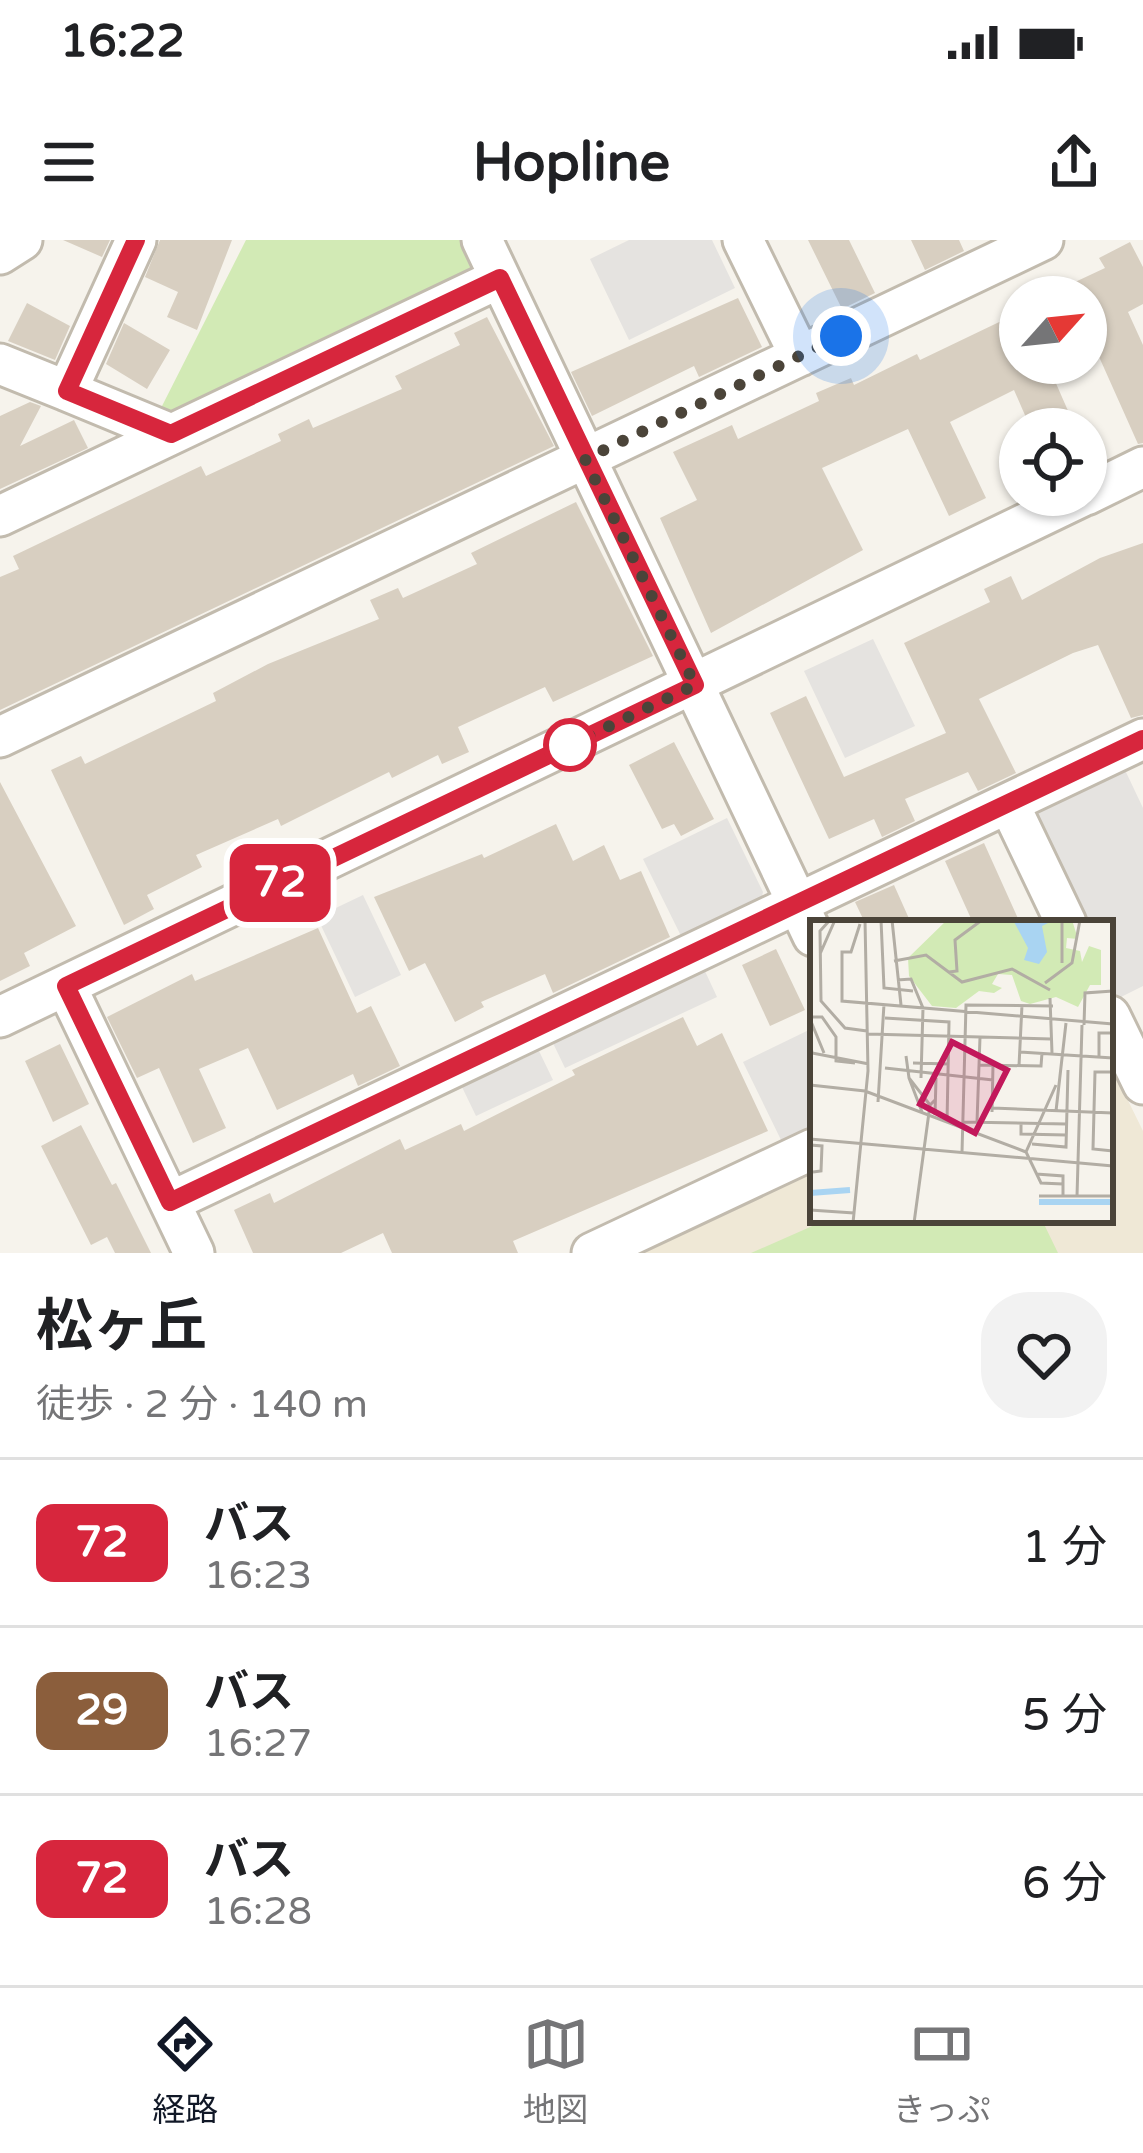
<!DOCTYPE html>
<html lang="ja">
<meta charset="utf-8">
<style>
:root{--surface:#fff;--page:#f2f2f2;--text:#202124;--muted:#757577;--line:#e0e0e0;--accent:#111827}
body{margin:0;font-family:"Varela Round","Noto Sans JP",sans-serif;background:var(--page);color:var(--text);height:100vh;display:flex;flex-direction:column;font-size:45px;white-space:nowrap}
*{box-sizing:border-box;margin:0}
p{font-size:39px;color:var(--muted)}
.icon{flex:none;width:66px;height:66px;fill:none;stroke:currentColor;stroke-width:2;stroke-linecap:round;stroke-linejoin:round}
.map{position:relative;height:1013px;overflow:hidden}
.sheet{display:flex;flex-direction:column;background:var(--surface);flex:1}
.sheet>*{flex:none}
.badge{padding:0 24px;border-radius:18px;font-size:42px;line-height:78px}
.needle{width:78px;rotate:63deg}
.tools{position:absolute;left:999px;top:36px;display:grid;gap:24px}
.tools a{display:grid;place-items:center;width:108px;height:108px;border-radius:50%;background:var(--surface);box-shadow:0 3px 9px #0004;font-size:60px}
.you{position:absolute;width:60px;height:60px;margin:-30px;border:9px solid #fff;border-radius:50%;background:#1a73e8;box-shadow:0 0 0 18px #1a73e833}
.map>.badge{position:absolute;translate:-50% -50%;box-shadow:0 0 0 6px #fff}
.round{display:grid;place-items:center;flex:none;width:126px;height:126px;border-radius:48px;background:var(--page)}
.head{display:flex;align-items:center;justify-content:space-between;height:204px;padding:0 36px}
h1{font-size:57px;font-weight:700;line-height:90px}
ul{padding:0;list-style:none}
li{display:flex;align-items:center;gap:36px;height:168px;padding:0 36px;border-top:3px solid var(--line)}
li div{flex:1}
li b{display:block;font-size:45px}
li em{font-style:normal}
li .badge{min-width:132px;font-weight:700;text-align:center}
.status{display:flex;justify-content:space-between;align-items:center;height:84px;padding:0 60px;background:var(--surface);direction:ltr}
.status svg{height:33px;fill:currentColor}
header{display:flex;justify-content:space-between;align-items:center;height:156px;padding:0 36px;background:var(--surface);font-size:54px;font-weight:700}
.tabs{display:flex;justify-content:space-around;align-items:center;height:168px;border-top:3px solid var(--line);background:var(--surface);font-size:33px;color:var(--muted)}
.tabs a{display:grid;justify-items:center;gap:6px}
.tabs .current{color:var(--accent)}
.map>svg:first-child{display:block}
</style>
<div class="status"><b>16:22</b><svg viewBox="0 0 49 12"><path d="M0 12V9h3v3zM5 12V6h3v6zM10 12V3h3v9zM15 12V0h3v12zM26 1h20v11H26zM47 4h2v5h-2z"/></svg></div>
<header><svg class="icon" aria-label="menu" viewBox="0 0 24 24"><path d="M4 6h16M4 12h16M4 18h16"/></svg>Hopline<svg class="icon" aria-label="share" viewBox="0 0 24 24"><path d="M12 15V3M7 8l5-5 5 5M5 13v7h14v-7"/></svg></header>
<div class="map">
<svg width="1143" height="1013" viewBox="0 0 1143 1013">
<rect width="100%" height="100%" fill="#f6f3ec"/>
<path fill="#efe8d6" d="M1110,824L1143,891V1013H631L813,927V980H1110Z"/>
<path fill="#d2eab5" d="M246,0H463L475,24L472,41L180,182L160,170Z
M826,980H1042L1058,1013H751Z"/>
<path fill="#e5e3e0" d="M629,0H712L735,48L629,100L590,19Z
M873,399L915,486L845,518L804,431Z
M1125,530L1143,568V746L1115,760L1110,683H1078L1034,593L1037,573Z
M727,578L763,652L760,665L684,702L643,619Z
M363,655L401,735L355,757L317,677Z
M704,729L717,757L565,828L552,801Z
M813,788V888L782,902L743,822Z
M539,811L553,840L476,876L462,847Z"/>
<path fill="#d8cfc1" d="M63,0H110L102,17Z
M160,0H232L197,90L167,77L178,52L145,37Z
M808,0H849L875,53L842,69Z
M911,0H959L964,11L925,30Z
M1130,2L1143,27V64L1128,72L1143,105V203L1138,204L1096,110L1086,115V57H1043L1105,28L1099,18Z
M738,58L762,107L699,137L694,126L592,176L571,132Z
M27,63L70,86L55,120L8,101Z
M1020,72V123H1070L1051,132L1076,189H1031L1014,150L950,182L986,258L949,276L908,189L822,228L863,310L711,393L660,278L697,260L673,212L732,185L738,199L819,161L816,153L851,138L854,145L917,114L920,120Z
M487,77L554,206L0,470V337L19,329L13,316L201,226L206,236L281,201L278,194L309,179L313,188L402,149L395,136L460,105L454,93Z
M124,83L170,110L147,149L106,124Z
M30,162L41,166L20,206L74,180L88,208L0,249V176Z
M576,262L653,416L553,462L545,447L458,487L469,512L442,524L438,515L392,538L389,532L281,586L278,579L196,615L202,627L147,655L154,669L124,685L51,530L81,516L85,524L216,461L213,453L268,424L379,379L370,360L398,348L403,358L477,324L471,313Z
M1143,303V475L1131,478L1098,405L1073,413L979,459L1016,533L978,551L968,532L905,559L915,581L882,597L874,579L829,599L770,473L806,456L844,537L946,493L904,403L990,362L984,349L1011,336L1022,360L1100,318Z
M674,502L714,579L681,596L674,584L662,589L629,525Z
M0,542L76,686L24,713L30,726L0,741Z
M556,584L573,621L604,605L620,640L641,631L670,697L553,753L545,734L481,762L484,767L455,782L425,723L409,731L374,657L482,614L484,618Z
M984,603L1020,683H973L945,621Z
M894,645L911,683H865L855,662Z
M318,688L357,773L371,766L400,826L358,846L353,834L277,870L248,808L199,829L226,888L193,903L159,828L137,838L107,777L192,734L195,741Z
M776,709L805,770L770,786L742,725Z
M683,777L697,806L722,793L768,891L513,1001L518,1013H392L383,993L341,1013H253L234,970L270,953L274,963L400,899L405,910L461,884L464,891L575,835L572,830Z
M60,804L89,864L53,882L25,821Z
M81,885L112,945L116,943L151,1013H115L107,997L91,1005L41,906Z"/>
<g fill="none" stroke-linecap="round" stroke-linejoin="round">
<g stroke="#c2bbae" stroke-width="45">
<path id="minor" d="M136,0L67,151L171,194
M482,0L813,696
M743,0L800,116
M0,14L22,0
M0,124L67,151
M1086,255L1143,227
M0,276L500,38
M0,497L1043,0
M1009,564L1066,683
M66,746L194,1013
M1110,776L1143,844
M0,777L1085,255
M170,962L1143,499
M592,1013L813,909"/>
</g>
<use href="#minor" stroke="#fff" stroke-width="39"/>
</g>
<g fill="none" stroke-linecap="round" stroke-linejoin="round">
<g stroke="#fff" stroke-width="27">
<path id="line" d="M136,0L67,151L171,194L500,38L695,445L66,746L170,962L1143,499"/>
</g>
<use href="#line" stroke="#d7263d" stroke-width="18"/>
<path stroke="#4b4439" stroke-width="12" stroke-dasharray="0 21.6" d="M570,505L695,445L585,219L841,96"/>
</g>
<circle fill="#fff" stroke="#d7263d" stroke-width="6" cx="570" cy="505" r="24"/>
<g transform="translate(810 680)">
<rect width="303" height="303" fill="#f6f3ec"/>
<path d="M137,0H262L268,19L257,18L256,28L270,31L272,42L279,26L291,30V65H280L268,87L246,77L220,84L211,81L202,55L188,54L182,64L192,68L184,73L169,71L146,88L122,86L99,56L98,38Z" fill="#d2eab5"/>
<path d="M203,0H244L232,6L237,32L229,44L214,40L218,28Z" fill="#a9d4f2"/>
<path fill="none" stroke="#a9d4f2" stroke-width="6" d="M0,273L40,270M229,282H303"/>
<path fill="none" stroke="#b2ada4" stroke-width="3" d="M20,0L10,11L11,81L35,108L57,111M71,0L74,68L103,71M82,0L91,85M252,0V43M50,4L41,32H32V81L303,104M10,34L25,0M84,41L116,35L152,62L202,49L240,70M139,52L147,51L145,20L172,0M87,60L101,59L113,88L111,158M235,63L262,43L270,0M240,78L242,133M0,97H12L26,117V141L45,143M75,98L139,102L137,202M0,99L14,133M274,105L275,73L303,71M58,114L241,119M0,120L2,133L59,144M210,132L303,138M96,136L99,158L120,185L125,180M289,138V113H303M103,143L139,144M169,145L231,146L232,133M209,146L212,85M75,148L183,160M303,152H285L283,229L303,231M99,158L112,192M0,165L55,171L216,232M246,165L216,232L231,263L253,264M68,182L74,84M182,188L303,193M246,191L256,103M182,192L183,145M125,195L126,158M153,202L256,204M167,202L170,117M211,203V214L256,215M0,219L303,246M222,224L256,227L258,150M0,225L12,226L11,251L3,252M152,233L156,85L243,86M226,254L253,256V276M229,276H303M267,276L272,105M0,290L44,293M43,303L58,151L55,0M104,303L120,185"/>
<path fill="#c2185b" fill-opacity="0.15" stroke="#c2185b" stroke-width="6" d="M142,122L197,150L165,213L110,184Z"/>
<rect width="303" height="303" fill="none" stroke="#4b4439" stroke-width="6"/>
</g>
</svg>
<div class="tools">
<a><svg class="needle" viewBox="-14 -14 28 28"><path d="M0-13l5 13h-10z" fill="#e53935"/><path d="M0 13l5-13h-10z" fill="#757577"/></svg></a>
<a><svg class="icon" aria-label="locate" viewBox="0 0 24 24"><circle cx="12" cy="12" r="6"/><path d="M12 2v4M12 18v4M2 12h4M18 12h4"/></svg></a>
</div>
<div class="you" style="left:841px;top:96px"></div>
<b class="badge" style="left:280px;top:643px;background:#d7263d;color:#fff">72</b>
</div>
<section class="sheet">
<div class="head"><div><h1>松ヶ丘</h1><p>徒歩 · 2 分 · 140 m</p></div><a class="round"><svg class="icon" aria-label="heart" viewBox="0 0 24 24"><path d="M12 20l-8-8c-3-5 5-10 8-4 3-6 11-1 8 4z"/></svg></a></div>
<ul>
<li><span class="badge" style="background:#d7263d;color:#fff">72</span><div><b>バス</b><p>16:23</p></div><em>1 分</em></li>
<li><span class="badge" style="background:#8b5e3c;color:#fff">29</span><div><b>バス</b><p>16:27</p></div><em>5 分</em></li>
<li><span class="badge" style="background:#d7263d;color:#fff">72</span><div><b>バス</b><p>16:28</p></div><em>6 分</em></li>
</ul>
</section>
<nav class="tabs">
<a class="current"><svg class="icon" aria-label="directions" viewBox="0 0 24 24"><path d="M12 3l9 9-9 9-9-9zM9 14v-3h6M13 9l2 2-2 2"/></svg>経路</a>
<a><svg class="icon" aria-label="map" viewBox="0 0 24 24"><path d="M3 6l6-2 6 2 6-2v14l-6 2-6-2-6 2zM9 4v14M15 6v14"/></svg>地図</a>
<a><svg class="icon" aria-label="tickets" viewBox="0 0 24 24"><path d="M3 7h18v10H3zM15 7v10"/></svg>きっぷ</a>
</nav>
